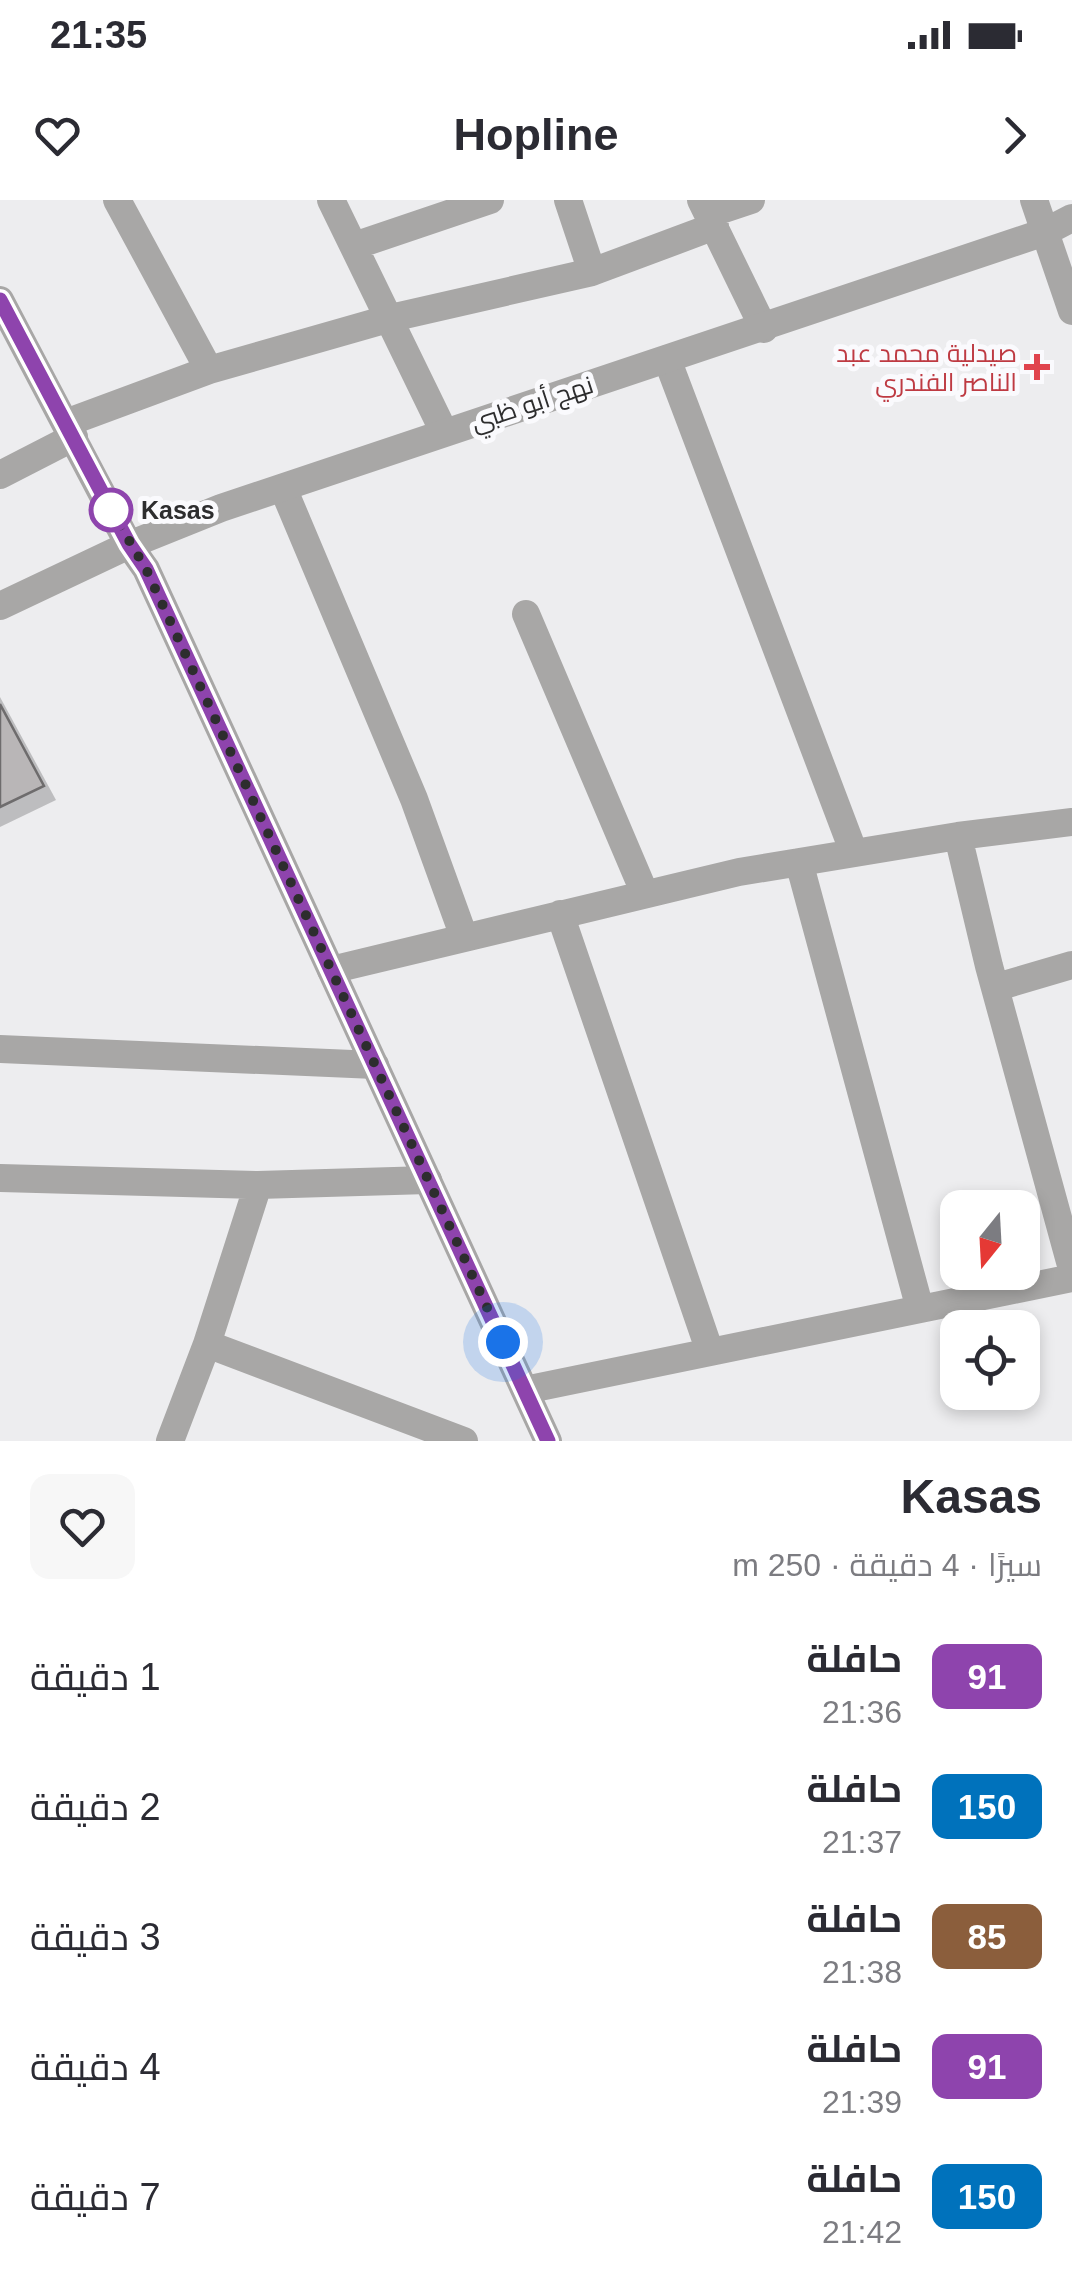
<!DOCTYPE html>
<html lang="ar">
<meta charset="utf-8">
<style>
:root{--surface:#fff;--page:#f7f7f7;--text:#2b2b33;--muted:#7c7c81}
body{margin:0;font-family:Arial,Cairo,sans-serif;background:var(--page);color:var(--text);direction:rtl;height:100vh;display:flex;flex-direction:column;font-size:38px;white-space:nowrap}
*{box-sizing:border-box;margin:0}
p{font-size:32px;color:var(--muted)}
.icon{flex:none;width:55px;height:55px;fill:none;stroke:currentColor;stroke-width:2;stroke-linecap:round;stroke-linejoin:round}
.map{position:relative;height:1241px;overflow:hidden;direction:ltr}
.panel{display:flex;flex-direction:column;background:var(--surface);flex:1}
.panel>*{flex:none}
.badge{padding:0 20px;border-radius:15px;font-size:35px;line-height:65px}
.needle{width:65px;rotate:198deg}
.tools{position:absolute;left:940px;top:990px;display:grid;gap:20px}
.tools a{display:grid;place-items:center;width:100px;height:100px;border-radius:20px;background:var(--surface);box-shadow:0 5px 15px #0003;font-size:50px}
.you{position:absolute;width:50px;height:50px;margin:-25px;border:8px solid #fff;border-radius:50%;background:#1a73e8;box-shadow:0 0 0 15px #1a73e833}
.map>.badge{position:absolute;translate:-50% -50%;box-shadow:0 0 0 5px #fff}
.round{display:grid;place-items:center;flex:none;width:105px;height:105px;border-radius:20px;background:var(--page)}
.overview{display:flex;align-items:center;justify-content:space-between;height:170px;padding:0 30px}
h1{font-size:48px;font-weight:700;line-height:75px}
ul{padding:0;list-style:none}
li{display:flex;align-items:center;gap:30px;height:130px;padding:0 30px}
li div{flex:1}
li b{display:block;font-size:38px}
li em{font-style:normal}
li .badge{min-width:110px;font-weight:700;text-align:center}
.status{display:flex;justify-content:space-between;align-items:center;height:70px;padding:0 50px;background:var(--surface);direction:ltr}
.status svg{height:28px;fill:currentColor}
header{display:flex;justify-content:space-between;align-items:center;height:130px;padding:0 30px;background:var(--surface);font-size:45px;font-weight:700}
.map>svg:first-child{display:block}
</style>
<div class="status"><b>21:35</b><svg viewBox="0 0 49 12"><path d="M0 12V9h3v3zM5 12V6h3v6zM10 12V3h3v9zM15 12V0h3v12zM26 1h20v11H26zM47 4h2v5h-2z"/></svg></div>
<header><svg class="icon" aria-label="forward" viewBox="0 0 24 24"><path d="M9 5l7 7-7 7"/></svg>Hopline<svg class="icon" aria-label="heart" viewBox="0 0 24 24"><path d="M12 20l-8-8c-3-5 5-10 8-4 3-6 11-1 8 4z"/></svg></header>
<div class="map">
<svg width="1072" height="1241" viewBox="0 0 1072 1241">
<rect width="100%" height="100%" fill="#ededef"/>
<path fill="#0003" d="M0,497L56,600L0,627Z"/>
<path fill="#b9b6b7" stroke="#6e6c6d" stroke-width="2.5" d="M0,504L44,586L0,607Z"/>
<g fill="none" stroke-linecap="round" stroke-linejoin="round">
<path stroke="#a8a7a6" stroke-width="28" d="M117,0L209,170L391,118L592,72L715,26
M331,0L444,232
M568,0L592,72
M701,0L764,129
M709,14L751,0
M354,46L490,0
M667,159L854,653
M66,223L209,170
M0,275L74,237
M283,288L414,599L464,737
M526,414L645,694
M958,636L989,766L1072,1069
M799,662L920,1109
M560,714L710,1152
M331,770L739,672L958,636L1072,622
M997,787L1072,765
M0,849L375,865
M0,978L258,985L428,980
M207,1144L464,1241
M525,1190L1072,1078
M170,1241L207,1144L258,985"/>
<path stroke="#a8a7a6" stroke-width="28" d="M1034,0L1072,111
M0,100L129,345L146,369L548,1241
M0,406L129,345L221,308L1045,32L1072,18"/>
</g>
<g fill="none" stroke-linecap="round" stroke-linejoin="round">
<g stroke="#fff" stroke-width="22">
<path id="line" d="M0,100L129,344L146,369L548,1241"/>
</g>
<use href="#line" stroke="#8e44ad" stroke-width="15"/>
<path stroke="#2d2d2e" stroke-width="10" stroke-dasharray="0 18" d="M111,310L146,369L503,1142"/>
</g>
<path fill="#e0444e" stroke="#fafafd" stroke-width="4" d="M1032 152h10v10h10v10h-10v10h-10v-10h-10v-10h10z"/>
<circle fill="#fff" stroke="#8e44ad" stroke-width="5" cx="111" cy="310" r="20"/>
<g text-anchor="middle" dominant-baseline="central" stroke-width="10" stroke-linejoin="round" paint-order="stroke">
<g font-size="25" fill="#be3a42" stroke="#fafafd" text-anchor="end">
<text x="1017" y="153">صيدلية محمد عبد<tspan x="1017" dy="29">الناصر الفندري</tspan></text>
</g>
<g font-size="25" fill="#2d2d2e" stroke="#fafafd">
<text transform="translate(532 203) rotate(-18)">نهج أبو ظبي</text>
</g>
<g font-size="25" font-weight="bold" fill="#2d2d2e" stroke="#fafafd" text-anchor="start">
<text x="141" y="310">Kasas</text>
</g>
</g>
</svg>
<div class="tools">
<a><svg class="needle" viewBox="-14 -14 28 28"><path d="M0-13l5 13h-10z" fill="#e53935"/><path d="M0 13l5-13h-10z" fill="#7c7c81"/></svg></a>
<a><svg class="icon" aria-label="locate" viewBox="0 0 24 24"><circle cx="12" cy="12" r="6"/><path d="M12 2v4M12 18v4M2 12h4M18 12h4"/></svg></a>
</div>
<div class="you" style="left:503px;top:1142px"></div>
</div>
<section class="panel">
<div class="overview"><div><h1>Kasas</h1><p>سيرًا · 4 دقيقة · 250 m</p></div><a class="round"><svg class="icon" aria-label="heart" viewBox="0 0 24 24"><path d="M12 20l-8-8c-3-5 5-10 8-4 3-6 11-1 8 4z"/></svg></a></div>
<ul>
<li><span class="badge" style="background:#8e44ad;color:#fff">91</span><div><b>حافلة</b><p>21:36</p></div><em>1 دقيقة</em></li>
<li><span class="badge" style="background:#0072bc;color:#fff">150</span><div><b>حافلة</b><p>21:37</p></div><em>2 دقيقة</em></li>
<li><span class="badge" style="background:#8b5e3c;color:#fff">85</span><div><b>حافلة</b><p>21:38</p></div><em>3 دقيقة</em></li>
<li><span class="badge" style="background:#8e44ad;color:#fff">91</span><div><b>حافلة</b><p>21:39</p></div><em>4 دقيقة</em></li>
<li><span class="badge" style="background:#0072bc;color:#fff">150</span><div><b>حافلة</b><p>21:42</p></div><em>7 دقيقة</em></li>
</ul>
</section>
